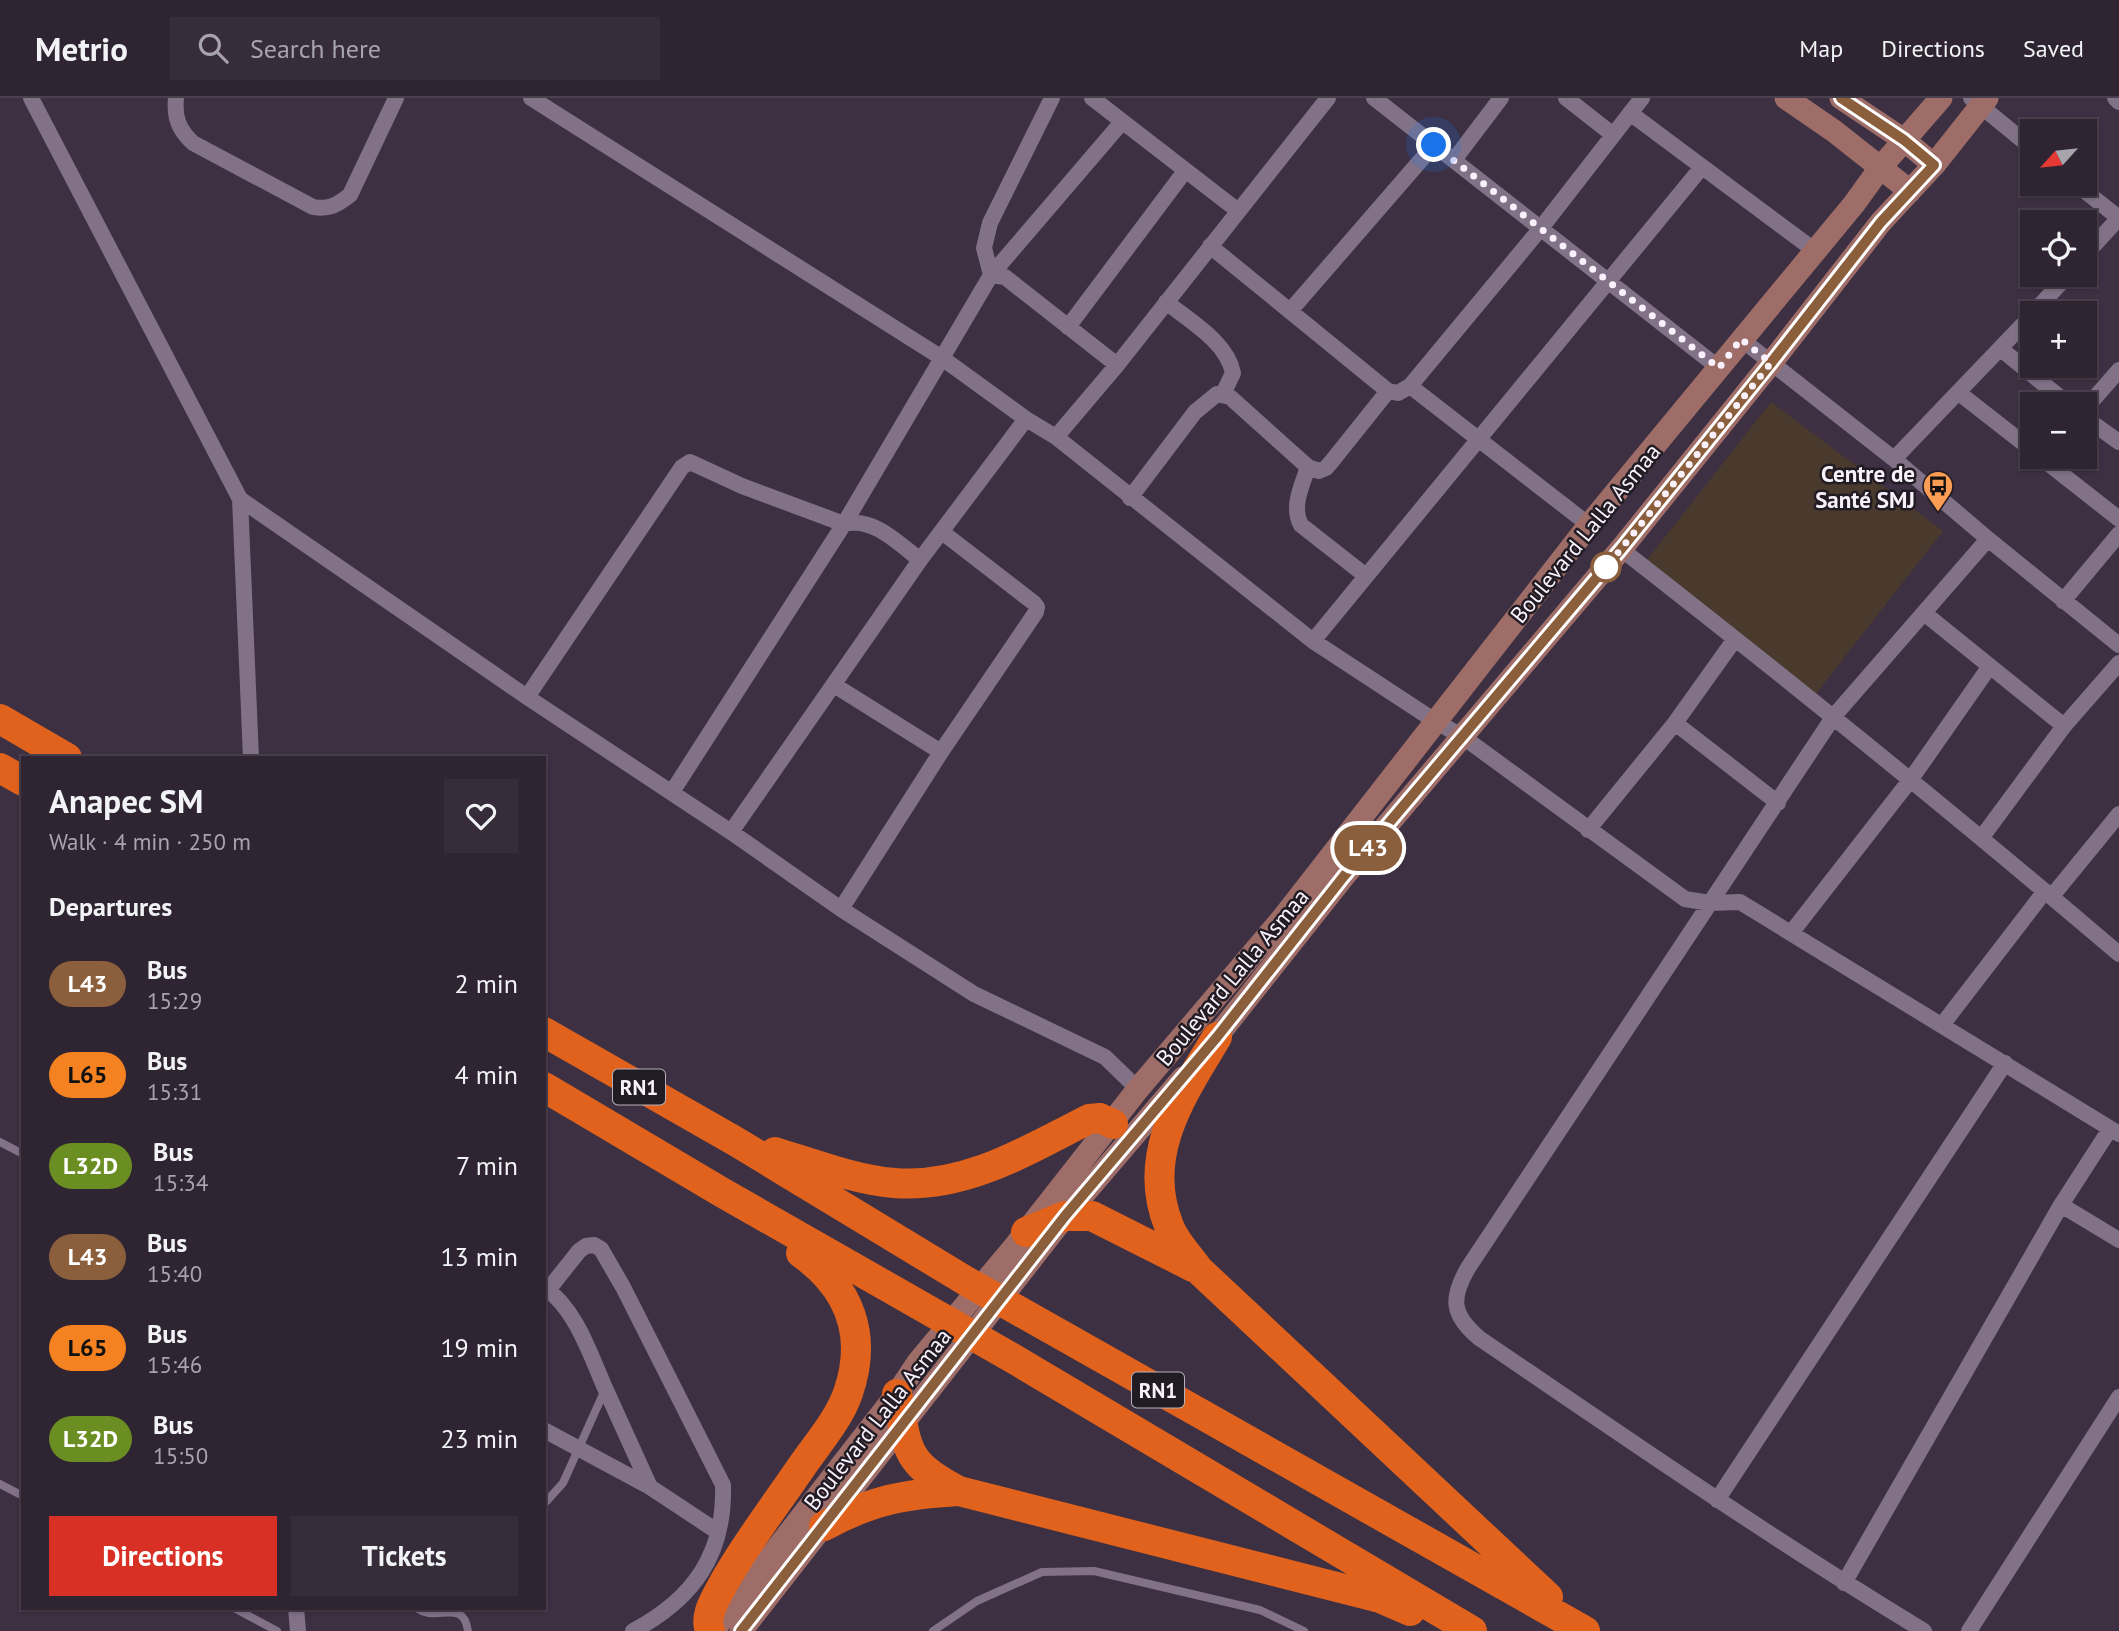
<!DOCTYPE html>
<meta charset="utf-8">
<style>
:root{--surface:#2e2432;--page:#362c3a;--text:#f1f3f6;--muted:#a7a4ac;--line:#49414d;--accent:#d93025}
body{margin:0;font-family:"PT Sans",sans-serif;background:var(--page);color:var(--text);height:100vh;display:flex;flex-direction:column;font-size:26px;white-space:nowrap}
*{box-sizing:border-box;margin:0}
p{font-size:23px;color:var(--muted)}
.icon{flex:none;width:38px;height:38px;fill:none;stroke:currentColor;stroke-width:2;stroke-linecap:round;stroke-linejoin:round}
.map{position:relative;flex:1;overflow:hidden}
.sheet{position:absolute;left:21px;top:658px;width:525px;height:854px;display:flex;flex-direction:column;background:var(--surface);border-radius:0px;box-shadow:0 2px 5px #0004,0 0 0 2px var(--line)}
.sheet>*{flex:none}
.badge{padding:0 14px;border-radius:23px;font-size:24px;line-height:46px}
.needle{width:46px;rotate:243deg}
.controls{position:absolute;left:2020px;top:21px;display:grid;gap:14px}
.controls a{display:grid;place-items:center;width:77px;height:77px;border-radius:0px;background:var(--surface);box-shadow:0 2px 5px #0004,0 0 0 2px var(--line);font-size:35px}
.you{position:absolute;width:35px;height:35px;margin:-18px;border:5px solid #fff;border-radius:50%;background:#1a73e8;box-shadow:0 0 0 10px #1a73e833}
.map>.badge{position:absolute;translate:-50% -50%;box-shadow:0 0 0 4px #fff}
h2{padding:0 28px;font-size:26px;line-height:63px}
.round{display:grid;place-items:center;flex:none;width:74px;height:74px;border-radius:0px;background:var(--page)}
.summary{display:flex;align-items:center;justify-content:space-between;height:119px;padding:0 28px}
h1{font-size:33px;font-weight:700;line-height:52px}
.button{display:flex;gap:14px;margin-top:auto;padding:14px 28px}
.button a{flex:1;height:80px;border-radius:0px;background:var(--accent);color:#fff;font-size:28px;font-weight:700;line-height:80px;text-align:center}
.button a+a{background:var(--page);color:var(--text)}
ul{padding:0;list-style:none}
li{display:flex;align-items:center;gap:21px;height:91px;padding:0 28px}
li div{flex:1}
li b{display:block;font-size:26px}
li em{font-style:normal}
li .badge{min-width:77px;font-weight:700;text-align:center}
header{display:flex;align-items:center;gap:42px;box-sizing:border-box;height:98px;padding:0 35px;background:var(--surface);border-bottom:2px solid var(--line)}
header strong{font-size:33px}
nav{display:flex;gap:38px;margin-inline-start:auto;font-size:24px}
.search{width:490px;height:63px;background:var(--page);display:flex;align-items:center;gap:18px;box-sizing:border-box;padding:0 24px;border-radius:0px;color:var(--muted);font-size:26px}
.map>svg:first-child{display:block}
</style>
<header>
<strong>Metrio</strong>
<div class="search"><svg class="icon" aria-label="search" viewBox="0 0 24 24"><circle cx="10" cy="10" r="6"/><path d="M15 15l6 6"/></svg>Search here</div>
<nav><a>Map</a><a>Directions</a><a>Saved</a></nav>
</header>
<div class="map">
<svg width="2119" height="1533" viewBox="0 0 2119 1533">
<rect width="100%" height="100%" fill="#3d3042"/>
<path fill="#493a2d" d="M1771,304L1943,433L1815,597L1646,463Z"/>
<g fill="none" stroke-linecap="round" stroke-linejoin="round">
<path stroke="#817287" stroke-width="8" d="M0,1044L23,1056
M0,1386L23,1398
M544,1406L563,1385L604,1294
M234,1510L277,1533
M417,1510C436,1525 463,1499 468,1533
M933,1533L977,1503L1042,1474L1094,1473L1260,1512L1304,1533"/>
<path stroke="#817287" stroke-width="16" d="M31,0L240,401L251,660
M176,0C174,20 179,32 193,45L313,109C329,112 337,107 350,97L396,0
M531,0L942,260L1026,321L1056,339L1313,543L1435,623L1463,639L1685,801L1710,805L1740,804L2119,1036
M1052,0L990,125L984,150L991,177L1005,179L1117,267
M1092,0L1237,112
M1374,0L1719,270
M1566,0L1612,36
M1971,0L2032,50
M2115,0L2119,4
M1630,15L1814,152
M1454,62L1501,0
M2076,86L2119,120
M1210,148L1388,293L1398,295L1410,288L1541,130L1642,0
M2084,158L2119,120
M1166,204C1190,223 1227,244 1233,275L1223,296
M1290,213L1434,47
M2033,215L2068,177
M1068,229L1185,73
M1741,241L1894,361L1988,441L2119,547
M2001,251L2068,306
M1410,288L1589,427
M1959,295L2032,352
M2084,312L2119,272
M2084,319L2119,344
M1056,339L1117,267L1328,0
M2040,359L2119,421
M1894,361L2032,217
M1308,369C1302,388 1291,408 1301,427L1366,478
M1130,400L1195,314L1217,296L1230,299L1308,369L1319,373L1326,370L1332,363L1388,293
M240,401L527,599L731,734L841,811L974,896L1105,959L1138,991
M1621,451C1790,583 1956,717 2119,856
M2063,503L2119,436
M1924,515L2064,628
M1313,543L1702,69
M834,587L941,654
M527,599L682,369L690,364L742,388L844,426C874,419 898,445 920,462
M1675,625L1778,705
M672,694L844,426L991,177L1122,24
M1588,732L1675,625L1735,541
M731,734L920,462L1026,321
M1982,739L2064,628L2119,565
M2052,798L2119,716
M841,811L941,654L1036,514L1037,509L1034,505L942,434
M1791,835L1911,681L1990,568
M1942,927L2045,793
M2061,1107L2119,1142
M544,1189C576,1211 590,1256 605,1290C620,1323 635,1356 650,1389
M548,1192L579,1153L586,1148L594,1147L601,1151L623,1189L723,1387C725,1457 693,1501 633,1533
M544,1332L650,1389L718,1434
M1717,1402L2005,965
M1844,1485L2061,1107L2110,1031
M296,1510L298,1533
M1924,1533C1772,1441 1626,1340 1479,1240C1452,1217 1450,1201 1468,1170L1834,618L1988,441
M1969,1533L2119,1299"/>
<path stroke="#9e6d67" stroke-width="23" d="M1786,0L1834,33L1910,93
M1841,0L1904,42L1934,67
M1207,951L1344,778L1621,451L1771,265L1881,124L1934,67L1987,0
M713,1533L897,1296L919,1263L1015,1148L1138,991L1282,821L1589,427L1854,106L1880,70L1941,0
M741,1533L1065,1118L1183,980"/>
<path stroke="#e0621d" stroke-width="30" d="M0,621L67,660
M0,670L23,683
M544,934L735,1043L966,1183L1585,1533
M1217,939C1182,997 1140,1057 1169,1128C1175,1144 1189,1158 1199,1172L1548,1499
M544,989L723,1095L1014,1261L1472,1533
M775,1054C814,1066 853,1081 894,1085C965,1091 1028,1052 1089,1021L1100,1020L1113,1026
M1026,1134L1065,1118H1092L1193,1169
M897,1296C908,1352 904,1365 959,1393
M824,1428C872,1402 904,1396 959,1393L1380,1500L1410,1513
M710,1533C704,1517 715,1502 722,1488C743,1449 777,1405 802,1368C818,1345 839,1321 848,1295C868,1237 850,1190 801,1155"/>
</g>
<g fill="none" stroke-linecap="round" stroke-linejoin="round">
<g stroke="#fff" stroke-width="16">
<path id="line" d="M741,1533L1065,1118L1217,939L1344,778L1621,451L1771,265L1881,124L1934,67L1904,42L1841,0"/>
</g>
<use href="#line" stroke="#8b5e3c" stroke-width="10"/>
<path stroke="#f9f1fc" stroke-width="7" stroke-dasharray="0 12.6" d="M1434,47L1719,270L1741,241L1771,265L1604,472L1606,469"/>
</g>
<defs>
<g id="bus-pin" transform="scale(1.575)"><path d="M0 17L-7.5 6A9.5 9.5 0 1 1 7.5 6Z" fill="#fd9d54" stroke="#211b23"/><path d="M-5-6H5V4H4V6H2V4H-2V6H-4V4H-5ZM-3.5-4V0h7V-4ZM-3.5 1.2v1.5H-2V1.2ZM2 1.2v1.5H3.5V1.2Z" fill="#111"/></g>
</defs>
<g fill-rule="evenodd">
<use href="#bus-pin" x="1938" y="388"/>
</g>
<circle fill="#fff" stroke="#8b5e3c" stroke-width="3.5" cx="1606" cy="469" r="14"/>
<g text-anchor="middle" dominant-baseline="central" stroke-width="5" stroke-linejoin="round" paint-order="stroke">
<g fill="#211b23" stroke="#b8b1bb" stroke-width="2">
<rect x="613" y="971.5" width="52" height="35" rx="5"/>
<rect x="1132" y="1274.5" width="52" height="35" rx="5"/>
</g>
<g font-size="21" font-weight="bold" fill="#f9f1fc">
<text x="639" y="989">RN1</text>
<text x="1158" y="1292">RN1</text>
</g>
<g font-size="23" font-weight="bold" fill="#f9f1fc" stroke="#211b23" text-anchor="end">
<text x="1915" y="375">Centre de<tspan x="1915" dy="26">Santé SMJ</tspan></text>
</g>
<g font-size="23" fill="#f9f1fc" stroke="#211b23">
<text transform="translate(1585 435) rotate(-51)">Boulevard Lalla Asmaa</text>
<text transform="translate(1232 879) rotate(-50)">Boulevard Lalla Asmaa</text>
<text transform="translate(877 1321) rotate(-52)">Boulevard Lalla Asmaa</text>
</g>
</g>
</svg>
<div class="controls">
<a><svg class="needle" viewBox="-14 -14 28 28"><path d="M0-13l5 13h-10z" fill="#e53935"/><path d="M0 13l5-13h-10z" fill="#a7a4ac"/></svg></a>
<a><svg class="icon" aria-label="locate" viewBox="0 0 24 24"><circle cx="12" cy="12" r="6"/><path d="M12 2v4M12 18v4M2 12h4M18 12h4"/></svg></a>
<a>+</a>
<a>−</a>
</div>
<div class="you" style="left:1434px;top:47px"></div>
<b class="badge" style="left:1368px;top:750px;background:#8b5e3c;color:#fff">L43</b>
<section class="sheet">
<div class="summary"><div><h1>Anapec SM</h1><p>Walk · 4 min · 250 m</p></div><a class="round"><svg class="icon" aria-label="heart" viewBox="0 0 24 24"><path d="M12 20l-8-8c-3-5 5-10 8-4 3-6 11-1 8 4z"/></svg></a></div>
<h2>Departures</h2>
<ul>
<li><span class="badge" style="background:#8b5e3c;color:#fff">L43</span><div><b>Bus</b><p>15:29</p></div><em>2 min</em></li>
<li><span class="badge" style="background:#f58220;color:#111">L65</span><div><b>Bus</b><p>15:31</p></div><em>4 min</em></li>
<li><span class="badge" style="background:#6b8e23;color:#fff">L32D</span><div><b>Bus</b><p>15:34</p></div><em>7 min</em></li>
<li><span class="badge" style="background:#8b5e3c;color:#fff">L43</span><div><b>Bus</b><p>15:40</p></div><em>13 min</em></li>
<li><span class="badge" style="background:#f58220;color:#111">L65</span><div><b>Bus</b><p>15:46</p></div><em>19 min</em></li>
<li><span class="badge" style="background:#6b8e23;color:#fff">L32D</span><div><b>Bus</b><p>15:50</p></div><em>23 min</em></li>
</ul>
<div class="button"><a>Directions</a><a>Tickets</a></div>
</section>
</div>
